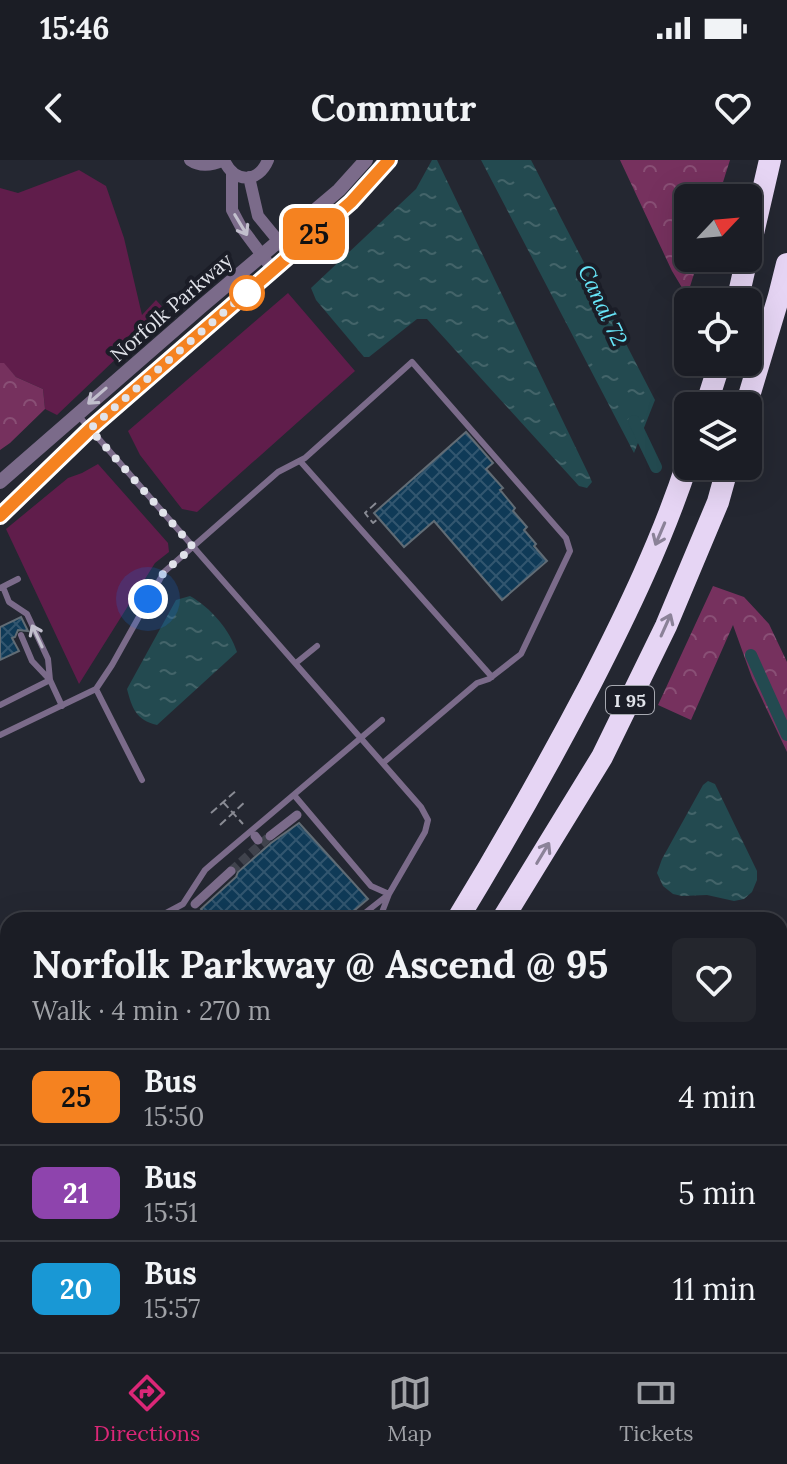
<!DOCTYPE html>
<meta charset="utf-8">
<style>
:root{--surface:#1b1d25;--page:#24262d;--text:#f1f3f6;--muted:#a0a2a7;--line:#393b42;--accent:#db2777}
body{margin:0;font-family:Lora,serif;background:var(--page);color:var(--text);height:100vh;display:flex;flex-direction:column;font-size:30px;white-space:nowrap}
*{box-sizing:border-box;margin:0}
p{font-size:26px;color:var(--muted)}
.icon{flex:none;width:44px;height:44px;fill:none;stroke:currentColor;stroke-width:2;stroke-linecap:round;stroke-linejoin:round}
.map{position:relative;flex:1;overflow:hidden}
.sheet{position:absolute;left:0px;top:752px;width:788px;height:440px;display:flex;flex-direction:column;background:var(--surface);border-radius:24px 24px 0 0;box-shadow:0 8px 32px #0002,0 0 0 2px var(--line)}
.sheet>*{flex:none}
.badge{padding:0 16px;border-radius:12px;font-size:28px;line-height:52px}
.needle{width:52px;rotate:64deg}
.fabs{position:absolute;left:674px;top:24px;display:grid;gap:16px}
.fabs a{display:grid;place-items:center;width:88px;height:88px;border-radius:12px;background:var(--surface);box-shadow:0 8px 32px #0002,0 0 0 2px var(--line);font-size:40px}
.you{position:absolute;width:40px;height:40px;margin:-20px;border:6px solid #fff;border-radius:50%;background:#1a73e8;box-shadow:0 0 0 12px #1a73e833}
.map>.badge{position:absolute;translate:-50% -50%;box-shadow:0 0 0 4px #fff}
.round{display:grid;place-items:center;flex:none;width:84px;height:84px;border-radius:12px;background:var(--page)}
.head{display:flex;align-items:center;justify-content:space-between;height:136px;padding:0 32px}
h1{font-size:38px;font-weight:800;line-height:60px}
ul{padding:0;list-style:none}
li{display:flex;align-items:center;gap:24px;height:96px;padding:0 32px;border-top:2px solid var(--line)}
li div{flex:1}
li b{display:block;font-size:30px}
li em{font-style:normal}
li .badge{min-width:88px;font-weight:700;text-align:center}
.status{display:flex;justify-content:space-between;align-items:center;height:56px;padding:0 40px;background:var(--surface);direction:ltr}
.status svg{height:22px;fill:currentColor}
header{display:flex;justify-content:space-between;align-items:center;height:104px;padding:0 32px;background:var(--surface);font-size:36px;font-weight:800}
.dock{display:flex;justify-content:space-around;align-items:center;height:112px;border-top:2px solid var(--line);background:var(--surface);font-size:22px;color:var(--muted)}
.dock a{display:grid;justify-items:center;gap:4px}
.dock .selected{color:var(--accent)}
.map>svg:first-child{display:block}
</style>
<div class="status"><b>15:46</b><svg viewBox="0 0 49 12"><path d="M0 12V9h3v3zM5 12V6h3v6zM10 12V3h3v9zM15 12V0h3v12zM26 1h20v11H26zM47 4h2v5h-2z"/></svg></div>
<header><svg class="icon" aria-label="back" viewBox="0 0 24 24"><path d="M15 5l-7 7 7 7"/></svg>Commutr<svg class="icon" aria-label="heart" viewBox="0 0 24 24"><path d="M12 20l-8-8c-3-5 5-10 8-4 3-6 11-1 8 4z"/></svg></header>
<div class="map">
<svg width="787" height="1192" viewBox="0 0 787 1192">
<defs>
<pattern id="forest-crowns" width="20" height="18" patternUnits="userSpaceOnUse" patternTransform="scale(2)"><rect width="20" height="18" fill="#76315e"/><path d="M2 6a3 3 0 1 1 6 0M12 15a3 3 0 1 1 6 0" fill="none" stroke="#894f75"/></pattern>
<pattern id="water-ripples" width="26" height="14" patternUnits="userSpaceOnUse" patternTransform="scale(2)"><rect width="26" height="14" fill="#234a50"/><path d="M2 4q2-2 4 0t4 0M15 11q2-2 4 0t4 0" fill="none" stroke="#436469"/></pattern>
<pattern id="building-cross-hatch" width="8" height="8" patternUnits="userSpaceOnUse" patternTransform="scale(2)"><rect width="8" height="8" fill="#0f3a57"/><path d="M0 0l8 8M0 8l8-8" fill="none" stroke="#32566f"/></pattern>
</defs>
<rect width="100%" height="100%" fill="#242731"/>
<path fill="#601d4b" d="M79,10L106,26L124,78L142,155L156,140L166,151L57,255L45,249L43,229L16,217L4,204L0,203V28L18,33Z
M288,133L355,211L197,352L182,349L140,295L128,271Z
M98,304L168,383L169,392L155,403L79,524L6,369L68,318L82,313Z
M77,1184H180L175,1192H65Z"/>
<path fill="url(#forest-crowns)" d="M620,0H730L718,38H688V98H699L687,136L672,111Z
M0,203H4L16,217L43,229L45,249L10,283L0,290Z
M713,426L744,437L769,464L787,502V592L752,518L733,465L691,560L658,545Z"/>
<path fill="url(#water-ripples)" d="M432,0H437L589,315L592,322L587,328L579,326L427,159H417L369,197H364L316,140L311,128L416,29Z
M481,0H531L655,240L634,293Z
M190,436C211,448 230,470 237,492L157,565C136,560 132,548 127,529L176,440Z
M708,621L715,624L757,711V720L752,732L744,739L734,741L707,735L682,736L673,734L663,726L657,713L662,699L703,625Z
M780,991L787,1006V1192H750L743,1184H780Z
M8,1064V1157L0,1161V1068Z"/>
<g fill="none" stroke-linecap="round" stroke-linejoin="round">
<path stroke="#234a50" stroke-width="12" d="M634,261L656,307
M751,495L787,575"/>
</g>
<path fill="url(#building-cross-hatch)" stroke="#616c75" stroke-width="2" d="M466,272L493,303L486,309L503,328L500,330L515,348L513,351L527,367L524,370L536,384L534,386L547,401L502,440L434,361L404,387L374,353Z
M21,457L28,471L18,470L15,477L12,478L19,491L0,500V467Z
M299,663L368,739L343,760H211L201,749L236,717L238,712L271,683Z"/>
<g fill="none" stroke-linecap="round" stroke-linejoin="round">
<path stroke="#40434d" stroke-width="9" stroke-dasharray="9 4.5" stroke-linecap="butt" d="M231,711L270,676"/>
<path stroke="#898b94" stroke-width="2" stroke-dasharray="8 4" stroke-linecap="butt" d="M376,343L365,353L373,363L379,358
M223,642L243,664
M211,653L237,630
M220,665L246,641
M201,751L208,760
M0,837L8,834
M780,837L784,835
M780,960L787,975
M521,1184L535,1192
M472,1192L481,1184
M645,1192L647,1187"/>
<path stroke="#7b6b8a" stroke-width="6" d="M77,254L421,647L428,660L425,672L389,734L379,760
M300,301L492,517
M3,427L9,442L27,454L48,499L50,520
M0,428L18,419
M21,475L32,501L50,520L62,546
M296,503L317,486
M96,529L142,620
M0,545L50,520
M0,575L96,529L112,505L164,412L278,312L305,298L412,202L566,378L570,391L521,494L489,519L477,523L383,603
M294,635L371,726L389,734
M153,760L183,744L205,710L213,703L382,560
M356,760L389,734
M0,822L8,818
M0,1047L8,1043"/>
<path stroke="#7b6b8a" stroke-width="9" d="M255,676L258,680
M270,676L297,655
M195,744L231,711"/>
<path stroke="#7b6b8a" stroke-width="12" d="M190,0C200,7 213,5 224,0
M224,0C234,23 258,24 268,0
M232,13V50L241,67L273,110
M249,17L258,56L290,95
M780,804L787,813
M676,1184L686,1192
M384,1192L389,1184"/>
<path stroke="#7b6b8a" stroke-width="14" d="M0,322L202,146L339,30L366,0
M0,356L90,269L351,42L389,0"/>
<path stroke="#e6d5f4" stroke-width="22" d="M748,95L770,0
M737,142L747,98
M706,246L720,202
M746,246L779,136L787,104
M457,760C504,683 548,605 590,525C627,453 663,378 688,301
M502,760L602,597L666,466L718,342L728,306
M56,1192L67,1184
M188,1192L193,1184
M239,1192L244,1184
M268,1192L272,1184"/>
</g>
<defs><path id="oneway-shaft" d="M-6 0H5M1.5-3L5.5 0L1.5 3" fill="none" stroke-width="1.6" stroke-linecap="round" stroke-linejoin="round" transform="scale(2)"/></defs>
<g stroke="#c2bfcd">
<use href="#oneway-shaft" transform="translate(241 65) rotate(59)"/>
<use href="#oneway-shaft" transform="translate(97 236) rotate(139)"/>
<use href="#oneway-shaft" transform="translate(37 476) rotate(-115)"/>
</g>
<g stroke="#8b8298">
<use href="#oneway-shaft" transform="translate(660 374) rotate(113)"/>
<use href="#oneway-shaft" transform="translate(666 465) rotate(-66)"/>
<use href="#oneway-shaft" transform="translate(543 693) rotate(-59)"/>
</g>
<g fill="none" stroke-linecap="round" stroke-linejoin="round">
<g stroke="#fff" stroke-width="18">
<path id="line" d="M0,356L90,269L351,42L389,0"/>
</g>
<use href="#line" stroke="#f58220" stroke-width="12"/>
<path stroke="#e1e3ea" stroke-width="8" stroke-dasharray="0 14.4" d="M148,439L164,412L193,387L90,269L255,125L247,133"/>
</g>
<circle fill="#fff" stroke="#f58220" stroke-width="4" cx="247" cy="133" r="16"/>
<g text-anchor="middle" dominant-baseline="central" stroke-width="8" stroke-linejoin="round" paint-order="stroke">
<rect fill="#1b1d27" stroke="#a6a8b0" stroke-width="2" x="606" y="526" width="48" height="28" rx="6"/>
<g font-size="18" font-weight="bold" fill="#e1e3ea">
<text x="630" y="540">I 95</text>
</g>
<g font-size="20" fill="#e1e3ea" stroke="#1b1d27">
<text transform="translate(171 147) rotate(-41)">Norfolk Parkway</text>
</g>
<g font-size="22" font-style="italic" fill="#67e6f9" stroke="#1b1d27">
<text transform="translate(603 145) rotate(65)">Canal 72</text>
</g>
</g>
</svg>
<div class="fabs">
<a><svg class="needle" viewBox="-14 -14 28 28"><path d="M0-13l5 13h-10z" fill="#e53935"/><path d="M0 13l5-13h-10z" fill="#a0a2a7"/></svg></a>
<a><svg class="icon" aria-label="locate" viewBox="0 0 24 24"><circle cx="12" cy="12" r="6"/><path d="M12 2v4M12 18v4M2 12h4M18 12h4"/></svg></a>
<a><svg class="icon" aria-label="layers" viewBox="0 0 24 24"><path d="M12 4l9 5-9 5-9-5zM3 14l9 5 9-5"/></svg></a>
</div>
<div class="you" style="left:148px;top:439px"></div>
<b class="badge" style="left:314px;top:74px;background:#f58220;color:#111">25</b>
<section class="sheet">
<div class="head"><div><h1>Norfolk Parkway @ Ascend @ 95</h1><p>Walk · 4 min · 270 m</p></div><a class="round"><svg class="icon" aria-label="heart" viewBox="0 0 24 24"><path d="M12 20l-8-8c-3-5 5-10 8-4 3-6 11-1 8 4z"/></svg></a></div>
<ul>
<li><span class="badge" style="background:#f58220;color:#111">25</span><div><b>Bus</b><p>15:50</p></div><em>4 min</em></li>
<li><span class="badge" style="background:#8e44ad;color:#fff">21</span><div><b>Bus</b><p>15:51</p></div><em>5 min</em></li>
<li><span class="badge" style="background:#1998d5;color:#fff">20</span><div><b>Bus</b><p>15:57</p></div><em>11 min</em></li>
</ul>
</section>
</div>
<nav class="dock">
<a class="selected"><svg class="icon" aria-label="directions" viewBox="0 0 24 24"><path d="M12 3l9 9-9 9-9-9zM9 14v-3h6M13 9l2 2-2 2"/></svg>Directions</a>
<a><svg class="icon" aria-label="map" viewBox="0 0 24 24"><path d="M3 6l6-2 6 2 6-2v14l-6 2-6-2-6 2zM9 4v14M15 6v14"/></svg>Map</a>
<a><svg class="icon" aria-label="tickets" viewBox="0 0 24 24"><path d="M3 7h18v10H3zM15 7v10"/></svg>Tickets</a>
</nav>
